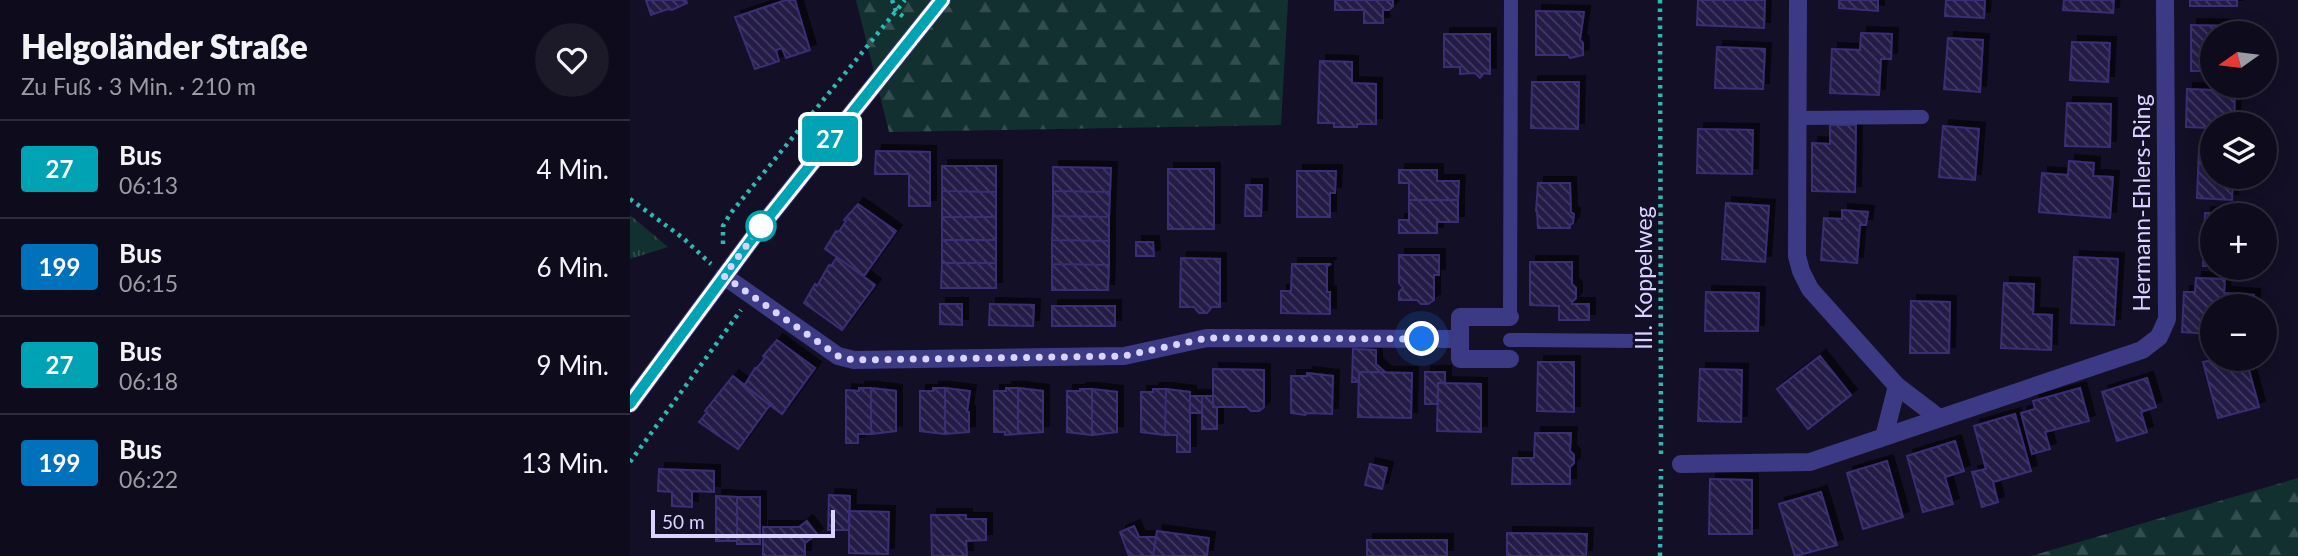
<!DOCTYPE html>
<html lang="de">
<meta charset="utf-8">
<style>
:root{--surface:#0e0b1c;--page:#1c1929;--text:#f1f3f6;--muted:#9b9ba3;--line:#2e2b3b}
body{margin:0;font-family:Lato,sans-serif;background:var(--page);color:var(--text);height:100vh;display:flex;flex-direction:column;font-size:26px;white-space:nowrap}
*{box-sizing:border-box;margin:0}
p{font-size:23px;color:var(--muted)}
.icon{flex:none;width:38px;height:38px;fill:none;stroke:currentColor;stroke-width:2;stroke-linecap:round;stroke-linejoin:round}
.map{position:relative;flex:1;overflow:hidden}
.side{display:flex;flex-direction:column;background:var(--surface);width:630px}
.side>*{flex:none}
.badge{padding:0 14px;border-radius:5px;font-size:24px;line-height:46px}
.needle{width:46px;rotate:256deg}
.controls{position:absolute;left:1570px;top:21px;display:grid;gap:14px}
.controls a{display:grid;place-items:center;width:77px;height:77px;border-radius:50%;background:var(--surface);box-shadow:0 4px 18px #0003,0 0 0 2px var(--line);font-size:35px}
.scale{position:absolute;left:21px;bottom:18px;width:184px;box-sizing:border-box;padding-left:7px;border:4px solid #d9d4ff;border-top:0;font-size:19px;line-height:24px;white-space:nowrap;color:#d9d4ff;-webkit-text-stroke:5px #130f26;paint-order:stroke}
.you{position:absolute;width:35px;height:35px;margin:-18px;border:5px solid #fff;border-radius:50%;background:#1a73e8;box-shadow:0 0 0 10px #1a73e833}
.map>.badge{position:absolute;translate:-50% -50%;box-shadow:0 0 0 4px #fff}
.round{display:grid;place-items:center;flex:none;width:74px;height:74px;border-radius:37px;background:var(--page)}
.headline{display:flex;align-items:center;justify-content:space-between;height:119px;padding:0 21px}
h1{font-size:33px;font-weight:800;line-height:52px}
ul{padding:0;list-style:none}
li{display:flex;align-items:center;gap:21px;height:98px;padding:0 21px;border-top:2px solid var(--line)}
li div{flex:1}
li b{display:block;font-size:26px}
li em{font-style:normal}
li .badge{min-width:77px;font-weight:700;text-align:center}
main{display:flex;flex:1;min-height:0}
.map>svg:first-child{display:block}
</style>
<main>
<section class="side">
<div class="headline"><div><h1>Helgoländer Straße</h1><p>Zu Fuß · 3 Min. · 210 m</p></div><a class="round"><svg class="icon" aria-label="heart" viewBox="0 0 24 24"><path d="M12 20l-8-8c-3-5 5-10 8-4 3-6 11-1 8 4z"/></svg></a></div>
<ul>
<li><span class="badge" style="background:#00a3b4;color:#fff">27</span><div><b>Bus</b><p>06:13</p></div><em>4 Min.</em></li>
<li><span class="badge" style="background:#0072bc;color:#fff">199</span><div><b>Bus</b><p>06:15</p></div><em>6 Min.</em></li>
<li><span class="badge" style="background:#00a3b4;color:#fff">27</span><div><b>Bus</b><p>06:18</p></div><em>9 Min.</em></li>
<li><span class="badge" style="background:#0072bc;color:#fff">199</span><div><b>Bus</b><p>06:22</p></div><em>13 Min.</em></li>
</ul>
</section>
<div class="map">
<svg width="1668" height="556" viewBox="0 0 1668 556">
<defs>
<pattern id="grass-tufts" width="24" height="20" patternUnits="userSpaceOnUse" patternTransform="scale(1.75)"><rect width="24" height="20" fill="#12302f"/><path d="M3 7l-1-3M5 7V3M7 7l1-3M15 17l-1-3M17 17v-4M19 17l1-3" fill="none" stroke="#344d4e"/></pattern>
<pattern id="forest-firs" width="22" height="20" patternUnits="userSpaceOnUse" patternTransform="scale(1.75)"><rect width="22" height="20" fill="#12302f"/><path d="M5 1l3.5 6h-7zM16 11l3.5 6h-7z" fill="#344d4e"/></pattern>
<pattern id="building-back-hatch" width="6" height="6" patternUnits="userSpaceOnUse" patternTransform="scale(1.75)"><rect width="6" height="6" fill="#241b47"/><path d="M-1 5l2 2M0 0l6 6M5-1l2 2" fill="none" stroke="#433b63"/></pattern>
<filter id="shadow"><feDropShadow dx="6" dy="-6" stdDeviation="0" flood-color="#0009"/></filter>
</defs>
<rect width="100%" height="100%" fill="#130f26"/>
<path fill="url(#grass-tufts)" d="M0,215L38,247L0,259Z"/>
<path fill="url(#forest-firs)" d="M226,0H658L651,125L259,132Z
M1668,478V556H1401Z"/>
<path fill="url(#building-back-hatch)" stroke="#3b2d73" stroke-width="2" filter="url(#shadow)" d="M16,0H56L57,3L42,10L38,9L21,15Z
M156,0H165L180,50L156,58L152,48L146,50L149,61L125,69L105,17Z
M705,0H763V6L759,10H753V23H734V10H705Z
M1068,0H1135L1134,28L1067,25Z
M1209,0H1248V11L1209,8Z
M1316,0H1355L1354,18L1315,16Z
M1434,0H1484L1483,13L1433,10Z
M1560,0H1607V6H1560Z
M906,11L954,12L950,40L953,43V55L940,58L938,55H906Z
M1561,25L1605,26V33H1582V71H1561Z
M1231,33L1262,34L1261,59H1251L1249,95L1200,93L1202,49L1230,50Z
M814,34H860V74L854,73L850,78L845,73L830,74V67H814Z
M1318,38L1353,40L1350,92L1314,89Z
M1442,42L1480,43L1478,82L1440,80Z
M1087,47L1135,49L1133,89L1085,88Z
M690,61L722,62V83L746,84V124H727V127H704V123H688Z
M902,82H949L948,129L901,128Z
M1557,89L1605,91L1604,124H1582V128L1556,127Z
M1437,103L1481,104L1480,147L1435,146Z
M1200,125H1226L1225,192L1182,191V143L1200,144Z
M1313,126L1349,129L1345,180L1309,177Z
M1068,129L1123,130L1122,174L1067,173Z
M1569,148L1582,149V177H1603L1602,200L1567,198Z
M246,151L300,152V206H279V174H245Z
M1439,161L1464,163L1463,176L1483,177L1480,218L1409,212L1412,173L1438,175Z
M312,166H366V192L312,191Z
M423,167L481,168L480,192L423,191Z
M538,169H584V229H538Z
M769,170H807V181H829L828,200H779V183H769Z
M667,171H706L705,193H700V217H667Z
M908,183H940L941,212L944,214L943,223L940,225V228H908L907,211H906Z
M616,185H632L631,216H615Z
M312,191L366,192V217H312Z
M423,191L480,192L479,217L423,216Z
M779,200H828V222H807V233H769V220H779Z
M1096,203L1139,206L1135,262L1092,259Z
M228,204L266,231L234,276L195,249L206,231L207,232L210,230L216,221L214,220Z
M1212,210L1238,212L1236,225H1230L1227,263L1191,260L1194,218L1212,219Z
M1575,213L1610,214L1582,215V266H1573Z
M423,216L479,217V241L422,240Z
M312,217H366V240H312Z
M312,240H366V263H312Z
M422,240L479,241V265L422,264Z
M506,242H523L524,256H506Z
M769,255H809V275H804V300L798,304H791L787,300H769V292L773,288L769,283Z
M207,257L245,285L212,330L174,303L185,284L187,286L199,265L201,266Z
M1444,257L1488,259L1484,325L1441,323Z
M551,258L590,259V307H582L577,313H569L564,307H550Z
M900,262H942V284L946,288V298L942,302V304H959V320H929V306L900,305Z
M312,263H366V288H311Z
M422,264L479,265L478,290H422Z
M662,264H701L697,266V292H700V314L651,313V291H661Z
M1566,278L1595,279L1594,293L1624,295V306H1582V334L1552,332L1554,292H1565Z
M1374,283L1404,284L1403,314L1422,315L1421,350L1371,348Z
M1076,292L1129,293L1128,331H1075Z
M1281,301L1320,302L1319,353H1280Z
M310,304H332V325L310,324Z
M360,304L404,305L403,326L359,325Z
M422,306H485V326H422Z
M147,340L185,368L152,414L114,386L125,368L126,369L135,358L133,356Z
M723,349L746,350V364L755,372H729V382H722Z
M1190,356L1221,395L1178,429L1147,389Z
M1586,359H1616L1629,407L1588,418L1573,362Z
M908,362H944V412L907,411Z
M583,369L634,370V407L629,411H621L617,407H583Z
M1070,369L1112,370L1111,422L1068,421Z
M729,372L782,373L781,418L728,417Z
M795,372H815V383H808V404H795Z
M677,373L703,376L702,414L677,413L675,415L661,413V376H677Z
M103,376L140,405L108,449L69,422L77,412L75,411Z
M1517,378L1526,407L1511,412L1517,432L1487,441L1472,392Z
M808,383L851,384V432L807,431Z
M229,388H241V434H228V443H216V390L229,391Z
M241,388L266,391V431L241,434Z
M303,388H315V434L290,431V391H303Z
M315,388L340,391L337,412H339V432L315,434Z
M376,388H388V434L375,435V432H364V391H376Z
M388,388L413,391V432L388,434Z
M1450,388L1459,421L1415,432L1420,449L1402,454L1391,413L1405,409L1403,401Z
M450,389H462V435L437,432V391H450Z
M462,389L487,392V432L462,435Z
M523,389H536L535,435L511,432V392H523Z
M536,389L560,392V452H547V435H535Z
M560,396H572V413H560Z
M572,396H583V407H587V429H572Z
M1385,414L1401,471L1363,482L1368,502L1352,507L1342,472L1356,469L1344,426Z
M905,433H941L940,451L944,455V463L940,467V484H882L883,458H904Z
M1325,441L1334,471L1315,477L1323,504L1293,512L1277,456Z
M1257,461L1273,517L1233,529L1217,473Z
M740,464L757,468L752,489L735,485Z
M29,469L84,471V492L62,491V507L42,506V492L28,491Z
M1080,479L1122,480V534H1079Z
M1191,492L1207,545L1165,556L1149,504Z
M199,495L220,496L219,530H198Z
M86,496L107,497V541H86Z
M107,497H130V544H107Z
M219,511L259,512L258,554L219,553Z
M301,515H336V519H356V540L336,541L337,556H302Z
M177,521L187,534L175,543V556H133V527H169Z
M504,526L509,537H526L523,556H499L490,532Z
M527,531L579,538L577,556H523Z
M877,533L957,534L956,556H877Z
M737,540H817V556H737Z"/>
<g fill="none" stroke-linecap="round" stroke-linejoin="round">
<path stroke="#2fb8b0" stroke-width="4.5" stroke-dasharray="3.5 5" stroke-linecap="butt" d="M262,0L266,11L274,17
M1030,0L1031,457
M0,199L53,238L81,264
M93,244V226L100,214L275,0
M0,462L111,310
M1030,556L1031,469"/>
<path stroke="#3d3a85" stroke-width="14" d="M1167,118L1292,117
M880,317L881,0
M880,340L1009,341"/>
<path stroke="#3d3a85" stroke-width="18" d="M1168,0L1167,256L1171,271L1180,289L1267,386L1309,418
M94,276L208,356L224,360L494,356L577,338L830,339
M880,359H830V317H880
M1254,437L1267,386
M1051,464L1180,462L1512,350L1529,337L1537,319L1535,0"/>
<path stroke="#3d3a85" stroke-width="18" d="M0,404L130,228L312,0"/>
</g>
<g fill="none" stroke-linecap="round" stroke-linejoin="round">
<g stroke="#fff" stroke-width="16">
<path id="line" d="M0,404L130,228L312,0"/>
</g>
<use href="#line" stroke="#00a3b4" stroke-width="10"/>
<path stroke="#d9d4ff" stroke-width="7" stroke-dasharray="0 12.6" d="M131,226L94,276L208,356L223,360L494,356L577,338L792,339"/>
</g>
<circle fill="#fff" stroke="#00a3b4" stroke-width="3.5" cx="131" cy="226" r="14"/>
<g text-anchor="middle" dominant-baseline="central" stroke-width="5" stroke-linejoin="round" paint-order="stroke">
<g font-size="23" fill="#d9d4ff" stroke="#130f26">
<text transform="translate(1511 203) rotate(-90)">Hermann-Ehlers-Ring</text>
<text transform="translate(1013 278) rotate(-90)">III. Koppelweg</text>
</g>
</g>
</svg>
<div class="controls">
<a><svg class="needle" viewBox="-14 -14 28 28"><path d="M0-13l5 13h-10z" fill="#e53935"/><path d="M0 13l5-13h-10z" fill="#9b9ba3"/></svg></a>
<a><svg class="icon" aria-label="layers" viewBox="0 0 24 24"><path d="M12 4l9 5-9 5-9-5zM3 14l9 5 9-5"/></svg></a>
<a>+</a>
<a>−</a>
</div>
<div class="scale">50 m</div>
<div class="you" style="left:792px;top:339px"></div>
<b class="badge" style="left:200px;top:139px;background:#00a3b4;color:#fff">27</b>
</div>
</main>
